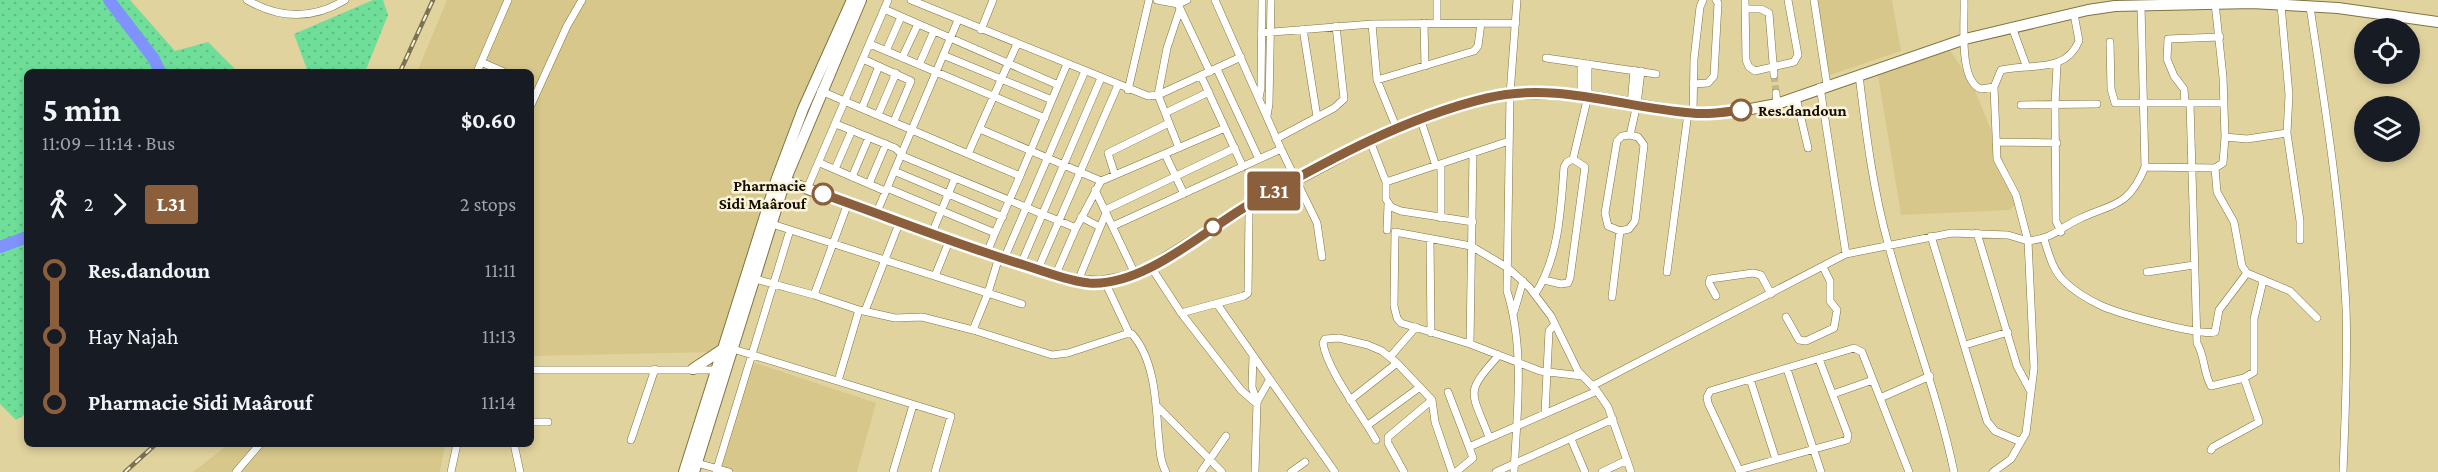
<!DOCTYPE html>
<meta charset="utf-8">
<style>
:root{--surface:#171b24;--page:#242831;--text:#f1f3f6;--muted:#9ea1a6}
body{margin:0;font-family:"Crimson Pro",serif;background:var(--page);color:var(--text);height:100vh;display:flex;flex-direction:column;font-size:22px;white-space:nowrap}
*{box-sizing:border-box;margin:0}
p{font-size:20px;color:var(--muted)}
.icon{flex:none;width:33px;height:33px;fill:none;stroke:currentColor;stroke-width:2;stroke-linecap:round;stroke-linejoin:round}
.map{position:relative;flex:1;overflow:hidden}
.drawer{position:absolute;left:24px;top:69px;width:510px;height:378px;display:flex;flex-direction:column;background:var(--surface);border-radius:9px;box-shadow:0 3px 9px #0003}
.drawer>*{flex:none}
.badge{padding:0 12px;border-radius:4px;font-size:21px;line-height:39px}
.buttons{position:absolute;left:2354px;top:18px;display:grid;gap:12px}
.buttons a{display:grid;place-items:center;width:66px;height:66px;border-radius:50%;background:var(--surface);box-shadow:0 3px 9px #0003;font-size:30px}
.map>.badge{position:absolute;translate:-50% -50%;box-shadow:0 0 0 3px #fff}
.legs{display:flex;align-items:center;gap:9px;height:66px;padding:0 18px;font-size:20px}
.legs p{margin-inline-start:auto}
.headline{display:flex;align-items:center;justify-content:space-between;height:102px;padding:0 18px}
h1{font-size:33px;font-weight:700;line-height:45px}
ul{padding:0 18px;list-style:none}
li{display:flex;align-items:center;gap:21px;height:66px;font-size:22px}
li i{display:grid;place-items:center;width:9px;height:100%;margin:0 8px;background:currentColor}
li i::after{content:'';width:15px;height:15px;margin:-8px;border:4px solid;border-radius:50%;background:var(--surface)}
li p{margin-inline-start:auto}
li:first-child i{background:linear-gradient(#0000 50%,currentColor 0)}
li:last-child i{background:linear-gradient(currentColor 50%,#0000 0)}
.map>svg:first-child{display:block}
</style>
<div class="map">
<svg width="2438" height="472" viewBox="0 0 2438 472">
<defs>
<pattern id="grass-dots" width="8" height="8" patternUnits="userSpaceOnUse" patternTransform="scale(1.5)"><rect width="8" height="8" fill="#6ede98"/><path d="M2 2h.1M6 6h.1" fill="none" stroke="#5ebd81" stroke-width="1.8" stroke-linecap="round"/></pattern>
</defs>
<rect width="100%" height="100%" fill="#e1d39e"/>
<path fill="#d7c78b" d="M447,0H865L715,352L531,356V72H417Z
M1816,0H1892L1901,51L1830,75L1825,71Z
M1947,45L1974,88L2020,201L2009,210L1901,215L1877,69Z
M752,362L876,403L857,472H737L720,467Z
M229,444H445L440,472H193Z"/>
<path fill="url(#grass-dots)" d="M0,0H130L175,51L208,42L238,72H27V413L16,420L0,404Z
M373,0H383L388,15L365,72H308L294,34Z"/>
<g fill="none" stroke-linecap="round" stroke-linejoin="round">
<path stroke="#8092fd" stroke-width="12" d="M109,0L154,59L160,72
M0,247L27,237"/>
<path stroke="#c2b586" stroke-width="7" stroke-dasharray="7 3.5" stroke-linecap="butt" d="M1774,75L1776,93"/>
<g stroke="#817342" stroke-width="8">
<path id="street" d="M247,0C280,19 312,20 345,0
M911,0L1148,96L1158,95L1241,57
M1157,0L1178,4L1187,0
M1176,0L1210,72
M1215,0L1281,149L1317,223L1322,257
M1745,0L1746,60L1749,67L1755,71L1794,62L1798,55L1788,0
M1814,0L1827,85
M1964,0C1965,21 1958,81 1981,89L1994,87L2001,70C2031,63 2065,74 2079,41L2074,14
M2281,5L2289,95L2287,133L2300,221V240
M2310,7C2325,106 2341,206 2346,307C2348,362 2345,417 2343,472
M884,9L1058,85
M1745,9H1761L1769,13L1774,75
M1424,23L1425,66
M1437,23V0
M1372,24L1377,80L1397,129
M2012,27L2026,65
M1303,29L1317,117
M981,30L993,0
M1261,33L1372,24L1516,23
M2110,42L2111,89L2115,103H2224
M870,44L1045,118
M886,51L901,17
M943,55L1052,100
M902,58L918,24
M1546,58L1656,74
M863,59L911,81L894,121
M481,62L504,72
M1581,63V99
M919,65L934,31
M2057,65L2055,105L2056,221L2061,232
M1217,69L1259,159
M477,72L508,0
M1859,75C1866,133 1873,191 1889,247C1909,323 1938,395 1954,472
M1201,76L1243,167
M1377,80L1474,51L1478,46L1481,23
M1693,84L1708,83L1714,76L1718,3L1716,0
M1820,87L1846,254
M1994,87L1997,159L2016,195L2028,241C2054,238 2058,229 2079,219C2113,203 2128,208 2145,167L2141,5
M1128,90L1149,0
M821,91L968,154L1017,44
M1776,93L1777,104
M1796,97L1808,148
M1259,98L1261,88L1262,0
M2185,103L2184,89L2174,76L2167,59L2168,39L2220,37
M2190,103L2197,343C2205,356 2203,372 2211,386L2244,378L2254,372V319L2263,281
M531,105L567,26L582,0
M1631,105L1634,70
M2021,105L2097,104
M862,108L879,66
M1165,113L1209,92
M1693,114L1694,59L1700,7L1703,0
M878,115L896,73
M1267,116L1269,104L1271,0
M1420,118L1436,166
M836,124L895,148L905,157L1076,228
M980,129L1101,181
M1630,135L1638,137L1644,145L1635,221L1629,229L1620,231L1608,226L1605,213L1617,141L1622,136Z
M1630,135L1637,104L1641,71
M2225,137L2247,139L2287,133
M1276,139L1334,108L1344,99L1336,26
M1370,141L1386,182V199L1391,207L1401,211L1473,222
M1996,142L2057,143
M1179,148L1158,95L1167,48L1180,9
M1165,154L1184,194
M1573,159L1588,96V64
M820,163L885,191
M2145,167L2215,168L2223,163L2225,137L2223,77L2215,3
M2215,168L2217,192L2234,222L2242,266L2247,273L2290,291L2317,318
M835,169L852,130
M894,171L1003,217
M1115,175L1108,153L1169,123
M1020,176L1067,64
M852,177L869,137
M1386,182L1509,141
M869,184L886,144
M887,188L995,233L1020,176L968,154
M807,189L888,0
M1095,190L1135,274
M1105,210L1235,148
M877,212L958,20
M1081,217L1100,227
M1441,218V164
M772,224L1022,304
M1113,226L1281,149
M1387,230L1388,204
M932,233L955,178
M1977,233L2017,366L2031,392L2026,433L2011,459L1993,472
M1931,236L1987,421L1995,431L2021,442
M1430,239L1431,333
M2044,239C2049,254 2052,269 2064,281C2074,291 2089,300 2102,306C2120,314 2200,336 2215,332L2219,310L2247,273
M987,253L995,233
M1004,259L1085,71
M1021,264L1101,78
M1151,267L1181,313L1241,390L1257,404
M1038,269L1118,85
M1667,272L1688,113
M2147,272L2194,265
M1056,274L1076,228L1101,181L1225,128
M935,276L950,239
M755,279L814,295L859,310L895,318L922,317L973,330L1052,355L1068,353L1126,334H1132C1154,359 1156,400 1158,431C1160,445 1159,460 1166,472
M1078,281L1106,213
M1105,282L1129,333
M1535,294C1559,258 1561,208 1564,167L1567,162L1573,159L1585,167L1570,278L1568,283L1561,284L1544,280
M814,295L848,203
M1716,296L1709,283L1710,279L1753,273L1761,275L1771,294
M1612,297L1620,231
M1217,304L1335,472
M865,311L900,221
M1514,312L1523,281
M1181,313L1244,296L1248,293L1249,214L1246,207
M1786,317L1799,340L1806,341L1834,328L1837,310L1830,301V281L1823,267
M973,330L988,293L999,257
M1470,344L1473,153
M1965,345L2008,332
M733,349L951,416L935,472
M1253,356L1252,387L1257,402
M1390,357L1416,327
M1787,369L1821,472
M531,370H717
M1582,376L1540,371L1470,344L1401,323L1397,318L1394,306L1395,232L1471,246L1508,268L1529,287L1551,316L1578,371L1597,391L1608,407L1631,472
M1750,379L1776,460
M838,381L859,310
M1592,386L1846,254L1952,233L2008,235L2028,241L2034,368L2031,392
M1448,392L1469,447
M1833,394L1873,380
M1880,398L1930,376
M1350,400L1397,363
M1156,405L1222,472
M1545,413L1549,331L1555,324
M531,422H548
M1368,425L1420,387
M1489,437C1471,390 1464,394 1499,355
M1571,439L1585,472
M631,440L655,369
M1376,440C1362,415 1327,370 1323,343L1325,339L1339,338L1368,345L1382,351L1397,363L1432,400L1435,422L1452,472
M514,444L520,472
M2211,450L2213,447L2259,422L2244,378
M697,463L729,472
M1739,470L1847,440L1848,435L1819,359
M236,472L260,444
M451,472L457,444
M716,472L790,230
M893,472L913,405
M1201,472L1226,436
M1255,472L1257,402L1270,379
M1291,472L1305,462
M1404,472L1388,443V437L1432,400
M1456,472L1473,458L1469,447L1597,391
M1496,472L1613,419
M1514,472C1517,413 1525,347 1507,291L1510,94L1517,0
M1602,472L1627,460
M1740,472L1708,403L1707,397L1710,391L1854,348L1862,352L1909,472"/>
</g>
<g stroke="#817342" stroke-width="12">
<path id="secondary" d="M777,178L999,257L1078,281L1101,282L1122,278L1151,267L1248,206L1364,144L1420,118L1490,97L1510,94H1555L1588,96L1693,114L1740,111L1777,104L1965,39L2088,10L2115,6L2252,3L2338,8L2438,22
M693,369L723,349
M684,472L777,178L803,109L852,0
M694,472L785,181L861,0"/>
</g>
<use href="#street" stroke="#fff" stroke-width="7"/>
<use href="#secondary" stroke="#fff" stroke-width="10"/>
<g stroke="#7b7250" stroke-width="4.5">
<path id="rail" d="M400,72L433,0
M125,472L156,444"/>
</g>
<use href="#rail" stroke="#fbf4da" stroke-width="2" stroke-dasharray="7" stroke-linecap="butt"/>
</g>
<g fill="none" stroke-linecap="round" stroke-linejoin="round">
<g stroke="#fff" stroke-width="14">
<path id="line-1" d="M823,194C891,218 958,245 1027,266C1047,272 1068,281 1089,283C1144,287 1205,230 1250,204C1325,162 1403,118 1487,98C1556,81 1624,108 1692,113C1708,115 1725,112 1741,110"/>
</g>
<use href="#line-1" stroke="#8b5e3c" stroke-width="9"/>
</g>
<g fill="#fff" stroke="#8b5e3c" stroke-width="3">
<circle cx="1741" cy="110" r="10"/>
<circle cx="823" cy="194" r="10"/>
<circle cx="1213" cy="227" r="8"/>
</g>
<g text-anchor="middle" dominant-baseline="central" stroke-width="5" stroke-linejoin="round" paint-order="stroke">
<g font-size="16" font-weight="bold" fill="#130e00" stroke="#fbf4da" text-anchor="start">
<text x="1758" y="110">Res.dandoun</text>
<text x="806" y="185" text-anchor="end">Pharmacie<tspan x="806" dy="18">Sidi Maârouf</tspan></text>
</g>
</g>
</svg>
<div class="buttons">
<a><svg class="icon" aria-label="locate" viewBox="0 0 24 24"><circle cx="12" cy="12" r="6"/><path d="M12 2v4M12 18v4M2 12h4M18 12h4"/></svg></a>
<a><svg class="icon" aria-label="layers" viewBox="0 0 24 24"><path d="M12 4l9 5-9 5-9-5zM3 14l9 5 9-5"/></svg></a>
</div>
<b class="badge" style="left:1274px;top:191px;background:#8b5e3c;color:#fff">L31</b>
<section class="drawer">
<div class="headline"><div><h1>5 min</h1><p>11:09 – 11:14 · Bus</p></div><b>$0.60</b></div>
<div class="legs"><svg class="icon" aria-label="walk" viewBox="0 0 24 24"><circle cx="13" cy="4" r="2"/><path d="M13 8l-2 6 4 7M11 14l-3 7M7 12l3-4h3l4 4"/></svg>2<svg class="icon" aria-label="forward" viewBox="0 0 24 24"><path d="M9 5l7 7-7 7"/></svg><b class="badge" style="background:#8b5e3c;color:#fff">L31</b><p>2 stops</p></div>
<ul>
<li><i style="color:#8b5e3c"></i><b>Res.dandoun</b><p>11:11</p></li>
<li><i style="color:#8b5e3c"></i><span>Hay Najah</span><p>11:13</p></li>
<li><i style="color:#8b5e3c"></i><b>Pharmacie Sidi Maârouf</b><p>11:14</p></li>
</ul>
</section>
</div>
